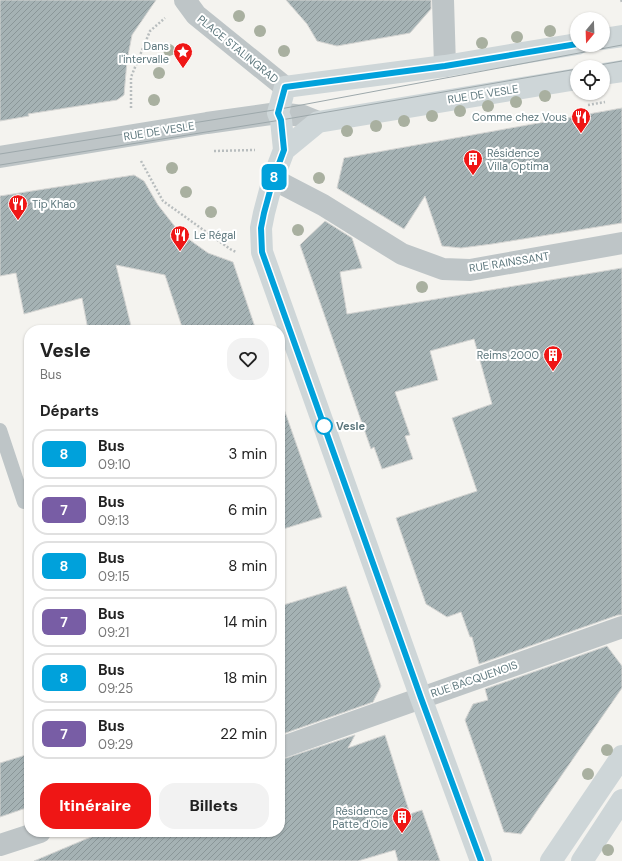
<!DOCTYPE html>
<html lang="fr">
<meta charset="utf-8">
<style>
:root{--surface:#fff;--page:#f2f2f2;--text:#222;--muted:#767676;--line:#e0e0e0;--accent:#ef1615}
body{margin:0;font-family:"DM Sans",sans-serif;background:var(--page);color:var(--text);height:100vh;display:flex;flex-direction:column;font-size:15px;white-space:nowrap}
*{box-sizing:border-box;margin:0}
p{font-size:13px;color:var(--muted)}
.icon{flex:none;width:22px;height:22px;fill:none;stroke:currentColor;stroke-width:2;stroke-linecap:round;stroke-linejoin:round}
.map{position:relative;flex:1;overflow:hidden}
.details{position:absolute;left:24px;top:325px;width:261px;height:512px;display:flex;flex-direction:column;background:var(--surface);border-radius:16px;box-shadow:0 1px 3px #0004}
.details>*{flex:none}
.badge{padding:0 8px;border-radius:6px;font-size:14px;line-height:26px}
.needle{width:26px;rotate:199deg}
.tools{position:absolute;left:570px;top:12px;display:grid;gap:8px}
.tools a{display:grid;place-items:center;width:40px;height:40px;border-radius:50%;background:var(--surface);box-shadow:0 1px 3px #0004;font-size:20px}
.map>.badge{position:absolute;translate:-50% -50%;box-shadow:0 0 0 2px #fff}
h2{padding:0 16px;font-size:15px;line-height:36px}
.round{display:grid;place-items:center;flex:none;width:42px;height:42px;border-radius:16px;background:var(--page)}
.headline{display:flex;align-items:center;justify-content:space-between;height:68px;padding:0 16px}
h1{font-size:19px;font-weight:800;line-height:30px}
.action{display:flex;gap:8px;margin-top:auto;padding:8px 16px}
.action a{flex:1;height:46px;border-radius:16px;background:var(--accent);color:#fff;font-size:16px;font-weight:800;line-height:46px;text-align:center}
.action a+a{background:var(--page);color:var(--text)}
ul{padding:0;list-style:none}
li{display:flex;align-items:center;gap:12px;height:50px;margin:0 8px 6px;padding:0 8px;border:2px solid var(--line);border-radius:16px}
li div{flex:1}
li b{display:block;font-size:15px}
li em{font-style:normal}
li .badge{min-width:44px;font-weight:700;text-align:center}
.map>svg:first-child{display:block}
</style>
<div class="map">
<svg width="622" height="861" viewBox="0 0 622 861">
<defs>
<pattern id="building-hatch" width="6" height="6" patternUnits="userSpaceOnUse"><rect width="6" height="6" fill="#a5b2b4"/><path d="M-1 1l2-2M0 6l6-6M5 7l2-2" fill="none" stroke="#8a9698"/></pattern>
</defs>
<rect width="100%" height="100%" fill="#f4f3ef"/>
<path fill="url(#building-hatch)" stroke="#d5d5d3" d="M0,0H156L132,35L127,61L124,95L117,100L28,114L29,116L0,121Z
M286,0H431V9L410,33L337,46L317,41L307,24Z
M622,108V223L492,244L461,248L442,246L425,196L404,229L337,188L344,158Z
M134,175L144,181L158,205L180,233L208,253L233,262L256,330H183L165,275L116,265L132,330H88L82,298L24,314L16,273L0,276V196Z
M325,221L352,238L362,268L340,272L347,314L622,268V615H618L479,664L472,637H470L461,612L447,617L426,604L396,518L477,491L452,418L492,404L474,339L430,351L438,380L395,392L410,435L405,436L413,459L382,469L374,447L371,449L300,245Z
M280,409H284L322,517L280,530Z
M346,586L381,686L373,702L280,735V606Z
M607,646L622,666V688L521,834L504,832L465,720L473,704L488,700L485,689Z
M355,735L348,748L385,735L410,814L422,810L440,861H398L395,850L358,861H34L86,839L106,832H280V760Z
M29,754V807L0,817V763Z"/>
<g fill="none" stroke-linecap="round" stroke-linejoin="round">
<path stroke="#b8bdbe" stroke-width="2.5" stroke-dasharray="2 2" stroke-linecap="butt" d="M621,0L622,2
M588,105L605,102
M131,108V77L150,31L165,18
M214,151L255,150
M141,161L163,201L230,249L236,252"/>
<path stroke="#bec5c7" stroke-width="14" d="M0,430L24,502"/>
<path stroke="#bec5c7" stroke-width="22" d="M185,0L196,15L285,87
M443,0L445,66
M0,157L207,123L278,113L303,116L318,122
M273,179L323,205L402,254L443,269L470,270L622,243
M280,748L622,627
M0,845L40,832"/>
<path stroke="#ced6d8" stroke-width="22" d="M603,39L622,36
M603,74L622,71
M284,150L318,122L577,79
M481,861L421,698L262,252L261,228L264,213L273,179L284,150L281,120L278,113L285,87L445,66L577,44
M551,861L622,756
M582,861L622,800"/>
<path stroke="#9da8ab" stroke-width="1" d="M588,67L622,61
M0,154L280,109L622,45
M0,165L281,120L577,69"/>
</g>
<g fill="#a9b0a0">
<circle cx="239" cy="16" r="6"/>
<circle cx="260" cy="31" r="6"/>
<circle cx="550" cy="31" r="6"/>
<circle cx="517" cy="37" r="6"/>
<circle cx="482" cy="43" r="6"/>
<circle cx="169" cy="50" r="6"/>
<circle cx="284" cy="51" r="6"/>
<circle cx="159" cy="73" r="6"/>
<circle cx="545" cy="96" r="6"/>
<circle cx="154" cy="100" r="6"/>
<circle cx="516" cy="102" r="6"/>
<circle cx="488" cy="106" r="6"/>
<circle cx="460" cy="111" r="6"/>
<circle cx="432" cy="116" r="6"/>
<circle cx="404" cy="121" r="6"/>
<circle cx="376" cy="126" r="6"/>
<circle cx="347" cy="131" r="6"/>
<circle cx="172" cy="168" r="6"/>
<circle cx="319" cy="178" r="6"/>
<circle cx="186" cy="192" r="6"/>
<circle cx="211" cy="212" r="6"/>
<circle cx="298" cy="230" r="6"/>
<circle cx="422" cy="287" r="6"/>
<circle cx="607" cy="750" r="6"/>
<circle cx="588" cy="774" r="6"/>
<circle cx="608" cy="850" r="6"/>
</g>
<g fill="none" stroke-linecap="round" stroke-linejoin="round">
<g stroke="#fff" stroke-width="9">
<path id="line" d="M481,861L421,698L262,252L261,228L264,213L273,180L284,150L281,120L278,113L285,87L445,66L577,44"/>
</g>
<use href="#line" stroke="#00a1db" stroke-width="6"/>
</g>
<defs>
<g id="sight-pin" transform="scale(1)"><path d="M0 17L-7.5 6A9.5 9.5 0 1 1 7.5 6Z" fill="#ef1615" stroke="#fff"/><path d="M0-6L1.8-2.2L6-1.7L2.9 1.2L3.7 5.4L0 3.3L-3.7 5.4L-2.9 1.2L-6-1.7L-1.8-2.2Z" fill="#fff"/></g>
<g id="restaurant-pin" transform="scale(1)"><path d="M0 17L-7.5 6A9.5 9.5 0 1 1 7.5 6Z" fill="#ef1615" stroke="#fff"/><path d="M-5-6h1v4h1v-4h1v4h1v-4h1v5L-1.5 .5V6h-2V.5L-5-1ZM5-6V6H3V1.5H1.5Q1.5-4 5-6Z" fill="#fff"/></g>
<g id="building-pin" transform="scale(1)"><path d="M0 17L-7.5 6A9.5 9.5 0 1 1 7.5 6Z" fill="#ef1615" stroke="#fff"/><path d="M-4-6H4V6H1V3H-1V6H-4ZM-2.5-4.3h1.7v1.8h-1.7ZM.8-4.3h1.7v1.8H.8ZM-2.5-1h1.7V.8h-1.7ZM.8-1h1.7V.8H.8Z" fill="#fff"/></g>
</defs>
<g fill-rule="evenodd">
<use href="#sight-pin" x="183" y="52"/>
<use href="#restaurant-pin" x="581" y="117"/>
<use href="#building-pin" x="473" y="159"/>
<use href="#restaurant-pin" x="18" y="204"/>
<use href="#restaurant-pin" x="180" y="235"/>
<use href="#building-pin" x="553" y="355"/>
<use href="#building-pin" x="402" y="817"/>
</g>
<circle fill="#fff" stroke="#00a1db" stroke-width="2" cx="324" cy="426" r="8"/>
<g text-anchor="middle" dominant-baseline="central" stroke-width="4" stroke-linejoin="round" paint-order="stroke">
<g font-size="11" fill="#5d777d" stroke="#fff" text-anchor="end">
<text x="169" y="46">Dans<tspan x="169" dy="13">l'intervalle</tspan></text>
<text x="567" y="117">Comme chez Vous</text>
<text x="487" y="153" text-anchor="start">Résidence<tspan x="487" dy="13">Villa Optima</tspan></text>
<text x="32" y="204" text-anchor="start">Tip Khao</text>
<text x="194" y="235" text-anchor="start">Le Régal</text>
<text x="539" y="355">Reims 2000</text>
<text x="388" y="811">Résidence<tspan x="388" dy="13">Patte d'Oie</tspan></text>
</g>
<g font-size="11" fill="#5d777d" stroke="#fff">
<text transform="translate(238 49) rotate(39)">PLACE STALINGRAD</text>
<text transform="translate(483 94) rotate(-9)">RUE DE VESLE</text>
<text transform="translate(159 131) rotate(-9)">RUE DE VESLE</text>
<text transform="translate(509 262) rotate(-9)">RUE RAINSSANT</text>
<text transform="translate(474 679) rotate(-19)">RUE BACQUENOIS</text>
</g>
<g font-size="11" font-weight="bold" fill="#5d777d" stroke="#fff" text-anchor="start">
<text x="336" y="426">Vesle</text>
</g>
</g>
</svg>
<div class="tools">
<a><svg class="needle" viewBox="-14 -14 28 28"><path d="M0-13l5 13h-10z" fill="#e53935"/><path d="M0 13l5-13h-10z" fill="#767676"/></svg></a>
<a><svg class="icon" aria-label="locate" viewBox="0 0 24 24"><circle cx="12" cy="12" r="6"/><path d="M12 2v4M12 18v4M2 12h4M18 12h4"/></svg></a>
</div>
<b class="badge" style="left:274px;top:177px;background:#00a1db;color:#fff">8</b>
<section class="details">
<div class="headline"><div><h1>Vesle</h1><p>Bus</p></div><a class="round"><svg class="icon" aria-label="heart" viewBox="0 0 24 24"><path d="M12 20l-8-8c-3-5 5-10 8-4 3-6 11-1 8 4z"/></svg></a></div>
<h2>Départs</h2>
<ul>
<li><span class="badge" style="background:#00a1db;color:#fff">8</span><div><b>Bus</b><p>09:10</p></div><em>3 min</em></li>
<li><span class="badge" style="background:#785da5;color:#fff">7</span><div><b>Bus</b><p>09:13</p></div><em>6 min</em></li>
<li><span class="badge" style="background:#00a1db;color:#fff">8</span><div><b>Bus</b><p>09:15</p></div><em>8 min</em></li>
<li><span class="badge" style="background:#785da5;color:#fff">7</span><div><b>Bus</b><p>09:21</p></div><em>14 min</em></li>
<li><span class="badge" style="background:#00a1db;color:#fff">8</span><div><b>Bus</b><p>09:25</p></div><em>18 min</em></li>
<li><span class="badge" style="background:#785da5;color:#fff">7</span><div><b>Bus</b><p>09:29</p></div><em>22 min</em></li>
</ul>
<div class="action"><a>Itinéraire</a><a>Billets</a></div>
</section>
</div>
